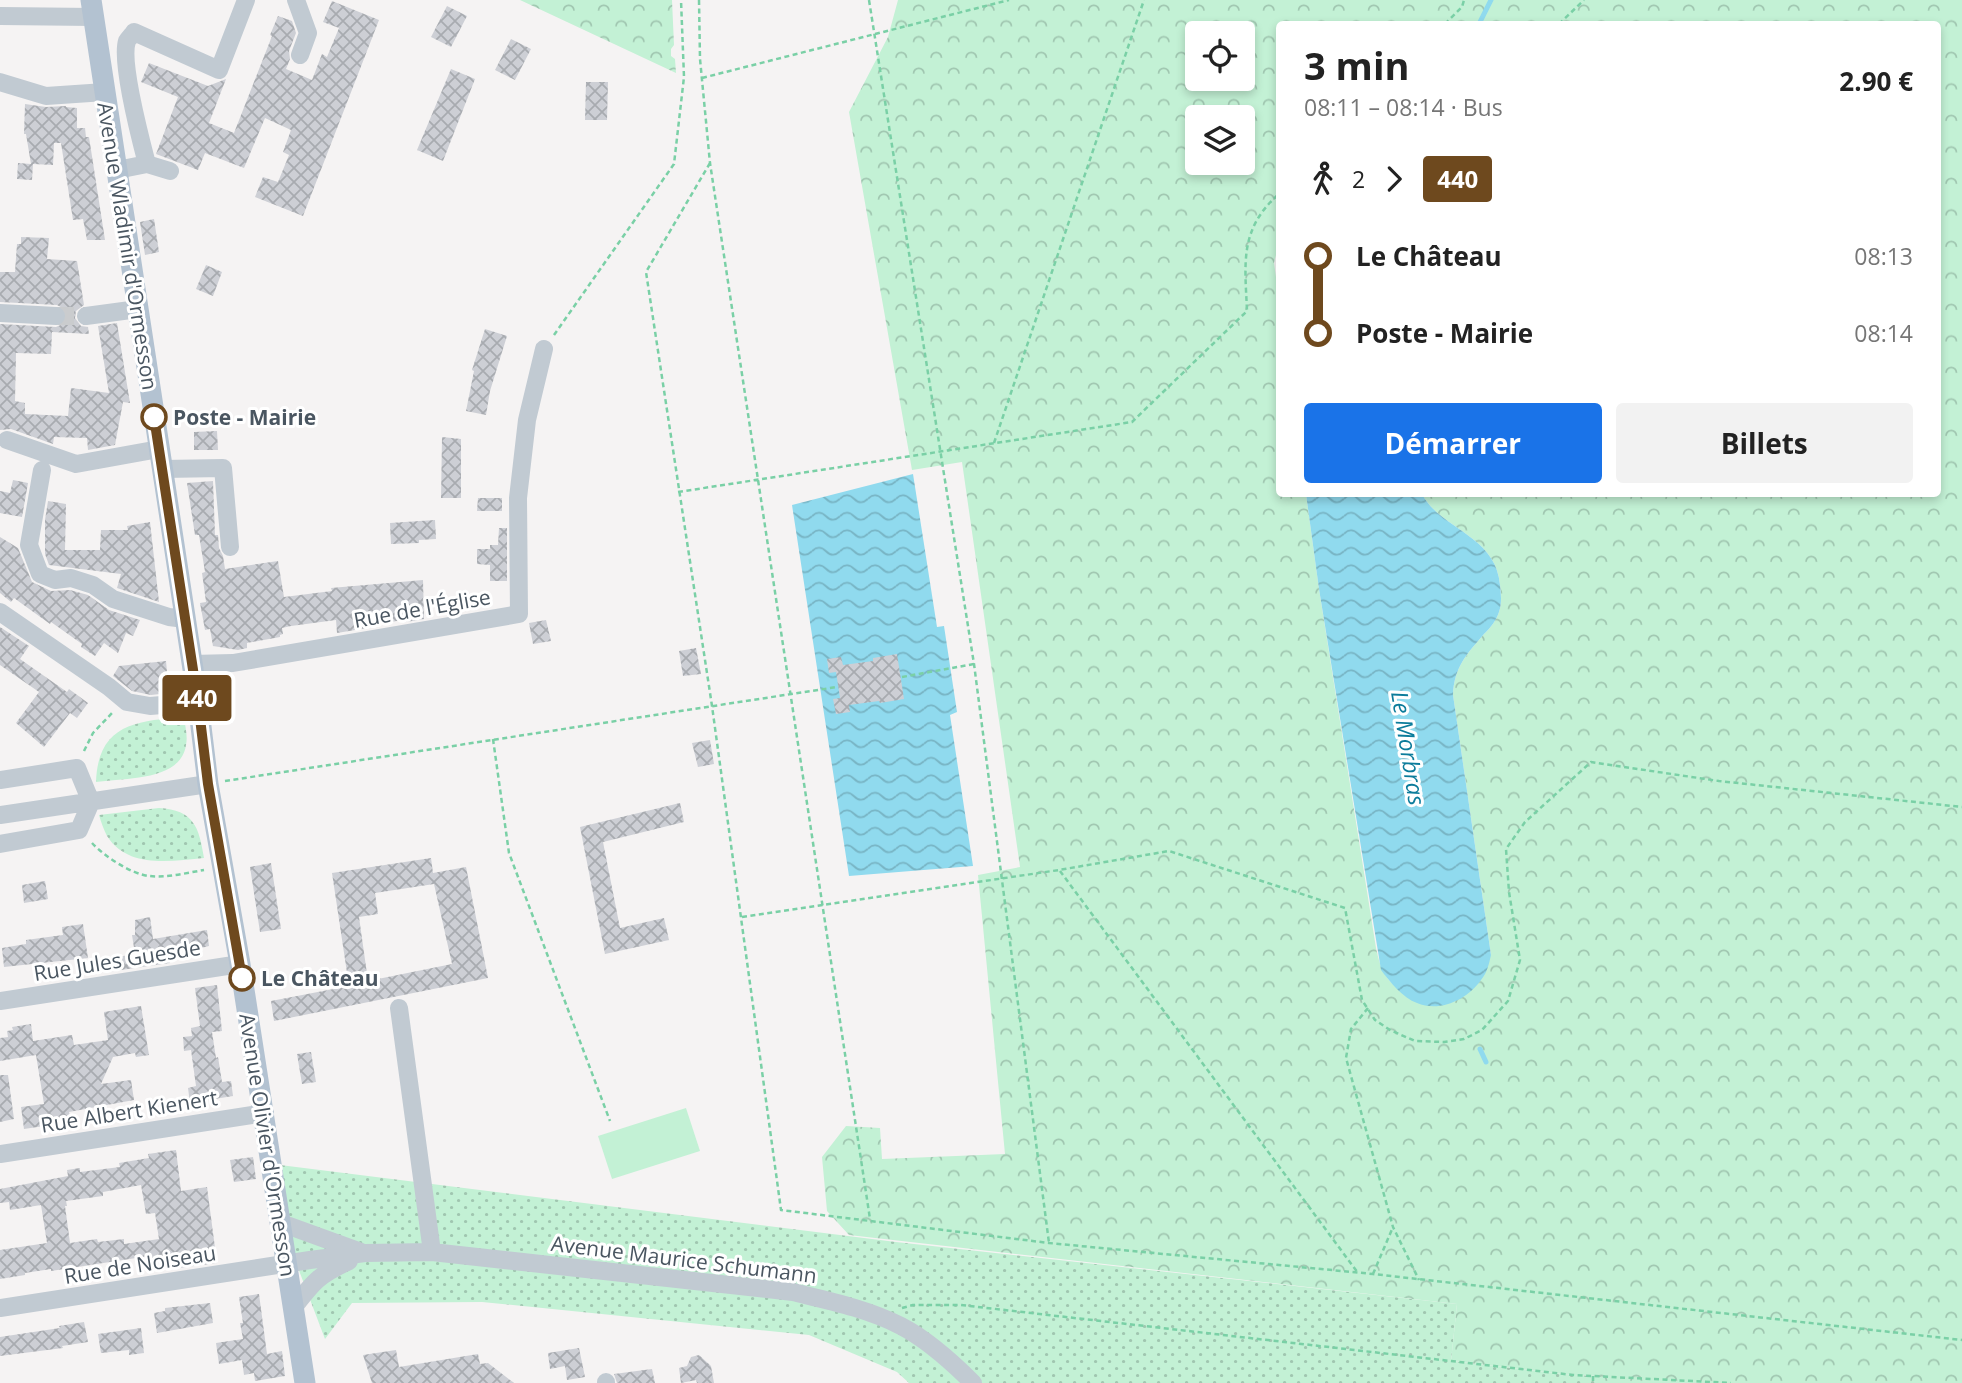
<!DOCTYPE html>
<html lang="fr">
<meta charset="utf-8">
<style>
:root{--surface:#fff;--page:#f2f2f2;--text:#222;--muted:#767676;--accent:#1a73e8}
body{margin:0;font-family:"Open Sans",sans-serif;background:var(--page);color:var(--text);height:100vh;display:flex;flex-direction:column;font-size:26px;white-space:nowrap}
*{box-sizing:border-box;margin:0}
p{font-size:23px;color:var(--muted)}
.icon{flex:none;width:38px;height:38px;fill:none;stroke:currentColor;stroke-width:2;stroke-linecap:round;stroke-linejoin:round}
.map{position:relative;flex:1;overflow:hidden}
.panel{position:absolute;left:1276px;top:21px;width:665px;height:476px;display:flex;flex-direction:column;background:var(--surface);border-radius:7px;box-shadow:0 4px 10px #0003}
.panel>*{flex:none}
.badge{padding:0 14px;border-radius:5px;font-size:24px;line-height:46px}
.fabs{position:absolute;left:1185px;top:21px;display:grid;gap:14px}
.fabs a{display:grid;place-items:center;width:70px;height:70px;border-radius:7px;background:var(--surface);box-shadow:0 4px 10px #0003;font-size:35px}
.map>.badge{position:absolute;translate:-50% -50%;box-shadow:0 0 0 4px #fff}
.legs{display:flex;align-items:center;gap:10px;height:77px;padding:0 28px;font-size:23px}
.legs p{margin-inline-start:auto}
.summary{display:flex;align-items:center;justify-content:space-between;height:119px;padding:0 28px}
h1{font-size:38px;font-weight:700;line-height:52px}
.button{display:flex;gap:14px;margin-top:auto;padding:14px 28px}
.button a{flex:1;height:80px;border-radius:7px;background:var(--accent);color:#fff;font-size:28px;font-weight:700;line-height:80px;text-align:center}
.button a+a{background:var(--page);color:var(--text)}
ul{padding:0 28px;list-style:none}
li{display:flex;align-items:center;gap:24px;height:77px;font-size:26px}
li i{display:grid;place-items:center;width:10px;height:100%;margin:0 9px;background:currentColor}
li i::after{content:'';width:18px;height:18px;margin:-9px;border:5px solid;border-radius:50%;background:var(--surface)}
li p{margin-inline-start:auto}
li:first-child i{background:linear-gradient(#0000 50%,currentColor 0)}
li:last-child i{background:linear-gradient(currentColor 50%,#0000 0)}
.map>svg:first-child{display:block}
</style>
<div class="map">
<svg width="1962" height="1383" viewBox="0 0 1962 1383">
<defs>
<pattern id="grass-dots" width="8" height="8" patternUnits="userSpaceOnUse" patternTransform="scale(1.75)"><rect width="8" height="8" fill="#c3f1d5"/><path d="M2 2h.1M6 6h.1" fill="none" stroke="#a0c6b0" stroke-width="1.8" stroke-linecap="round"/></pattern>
<pattern id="forest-crowns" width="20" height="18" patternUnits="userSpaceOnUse" patternTransform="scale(1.75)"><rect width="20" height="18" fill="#c3f1d5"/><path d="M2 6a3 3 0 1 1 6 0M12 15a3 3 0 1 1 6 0" fill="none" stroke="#a0c6b0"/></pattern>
<pattern id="water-waves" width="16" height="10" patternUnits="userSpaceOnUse" patternTransform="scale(1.75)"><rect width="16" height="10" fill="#90daee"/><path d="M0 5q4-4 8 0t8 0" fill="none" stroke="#78b4c4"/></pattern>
<pattern id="building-cross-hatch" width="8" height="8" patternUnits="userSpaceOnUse" patternTransform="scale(1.75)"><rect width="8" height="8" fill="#cdcfd5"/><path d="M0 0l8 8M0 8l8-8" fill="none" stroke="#a8abb0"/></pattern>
</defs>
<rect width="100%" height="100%" fill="#f5f3f3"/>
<path fill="url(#grass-dots)" d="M184,717C185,726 188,736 186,745C181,781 125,778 96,782C98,724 136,721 184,717Z
M159,808C194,810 199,827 204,858C171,861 128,869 107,836C104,830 101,822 99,815Z
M272,1164L896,1242L1457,1304L1451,1361L1573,1375L1601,1376V1383H909L897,1372L809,1335L482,1302L352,1303L325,1339L281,1223Z"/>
<path fill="url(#forest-crowns)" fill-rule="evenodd" d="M520,0H672L674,45L671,49V56L675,59L676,73Z
M898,0H1962V1383H1601V1376L1573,1375L1451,1361L1457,1304L849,1235L827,1211L822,1157L846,1126L880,1128L882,1159L1005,1154L978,875L1020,867L962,462L912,470L849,112L888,37ZM1279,24H1937V494H1422C1441,530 1496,535 1500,585C1501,594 1502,603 1499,612C1496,621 1491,627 1484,634C1467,654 1454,667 1453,695L1491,955L1397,988C1383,976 1380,966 1376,948L1319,589L1306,494H1279V298L1274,263L1279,243ZM1197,33H1242V79H1197ZM1197,117H1242V163H1197Z"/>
<path fill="#c3f1d5" d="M686,1108L700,1151L612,1179L598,1136Z"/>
<path fill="url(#water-waves)" d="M913,474L937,627L944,626L957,712L950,715L973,866L849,876L792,505Z
M1306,494H1422C1441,530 1496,535 1500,585C1501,594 1502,603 1499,612C1496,621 1491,627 1484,634C1467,654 1454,667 1453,695L1491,955C1489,964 1487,973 1481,980C1468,999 1440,1013 1417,1003C1403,998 1390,982 1381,970L1319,589Z"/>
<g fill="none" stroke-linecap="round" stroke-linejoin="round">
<path stroke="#90daee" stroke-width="5" d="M1479,24L1491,0
M1480,1049L1486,1062"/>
</g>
<path fill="url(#building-cross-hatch)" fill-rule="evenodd" d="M332,1L379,20L303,216L255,197L263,177L278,182L289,155L283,152L291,130L265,118L244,168L205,153L198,170L156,154L178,97L141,82L149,63L208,86L226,79L209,123L234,133L272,36L270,35L278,16L292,21L296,33L289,51L290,59L286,69L312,80L322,54L327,57L339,28L323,22Z
M447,6L467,16L451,47L431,37Z
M511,39L531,49L515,80L495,70Z
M451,69L475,79L443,161L417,150Z
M586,82H608L607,120H585Z
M25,104L46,107L66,106V107L77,108V128H85L86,137H89L105,240H87L83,219L73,220L61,143H54L53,165L33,164L32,180L17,179L18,163L31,164L26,134H24Z
M154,219L159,252L145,255L140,222Z
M21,237L49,238L47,259L77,261L84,305L76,311L75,318L81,326L88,327L89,334L52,332L51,354L16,353L15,401L25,403V414L68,416L71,388L109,393L98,326L117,323L130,403L123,402L115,445L88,450L87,438L54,437L53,444L11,429L0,430V324L56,327L65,323L67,317L66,310L57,305L0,302V272H15L17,244H21Z
M206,265L222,272L213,296L196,289Z
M485,329L507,336L490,391L486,415L466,411L474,371L472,370Z
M217,431L218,450H194V432Z
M442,437L461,439V498H441Z
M13,480L28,483L22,517L0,513V491L10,493Z
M213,481L215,535H218L219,548L223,556L225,569L278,561L284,597L332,591L331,588L423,580L424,619L406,622V619L373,626V627L337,633L336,620L291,626L282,628L283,634L280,635V637L247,643V648L238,650L213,646L210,629L205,630L200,603L206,602L202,573L205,572L199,535H195L187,483Z
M478,498H502V511H477Z
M48,501L66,504L65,550H100L101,530H128L127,526L150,522L159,602L117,588L121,574L49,565L45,554V520Z
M435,520L436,539L419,540V543L391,544L390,523Z
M499,528H507V581H490V565L477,564V549H490V545H498Z
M0,537L18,548L32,582L51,591L70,590L88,595L109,610L140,620L133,636L126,633L118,653L104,643L95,656L81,647L82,644L51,622L50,624L14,598L11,602L0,593Z
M546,620L551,641L533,644L529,623Z
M0,627L29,646L20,659L67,692L69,689L88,703L77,718L70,713L44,747L16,723L39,692L0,665Z
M696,648L701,674L683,676L679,651Z
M897,654L904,699L880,703L879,701L849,705L850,712L836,714L833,699L840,698L836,672L829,673L827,659L841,657L843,665L873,661V658Z
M166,661L169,693L151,695L132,691L113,676L119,666Z
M710,740L714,764L698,767L692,743Z
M680,803L684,822L603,842L620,928L664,918L669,940L605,954L580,827Z
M431,858L433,873L466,867L488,978L274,1021L271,1001L349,986L332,873ZM434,884L452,964L368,981L359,917L378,914L375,893Z
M271,863L281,929L260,932L250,867Z
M45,881L48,899L24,903L22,885Z
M150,917L153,939L207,930L209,946L197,949L196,945L168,950L170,963L107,972L105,959L135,954L132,935H135V920Z
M83,924L88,958L4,967L2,948L26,944V940L63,935L62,927Z
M217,985L222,1031L212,1032L216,1058L218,1057L222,1082L231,1081L233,1096L190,1103L188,1088L196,1086L191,1050L184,1051L183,1037L192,1036L191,1028L200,1026L195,988Z
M141,1006L149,1055L136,1057L135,1053L113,1057L101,1084L131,1080L134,1100L69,1112L70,1116L44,1120V1126L24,1129L21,1107L44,1104L36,1055L0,1061V1038L8,1037L7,1031L13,1030L12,1027L31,1024L33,1041L72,1035L74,1045L108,1040L104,1012Z
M311,1052L316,1082L302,1084L297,1054Z
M0,1075H8L14,1119L0,1122Z
M176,1150L181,1191L207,1187L217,1263L179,1268L177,1258L150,1262L149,1256L51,1271V1269L25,1273V1275L0,1279V1250L47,1243L41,1205L10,1210L9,1202L0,1203V1189L68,1176L67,1170L80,1168V1172L120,1167L119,1163L149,1158L148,1154ZM141,1185L146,1214L155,1213L159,1239L124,1244V1239L98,1242L97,1239L70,1243L65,1206H67L66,1201L103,1196V1192Z
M253,1157L256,1179L234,1182L230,1160Z
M259,1294L267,1354L282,1351L285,1376L255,1381L254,1373L244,1375L242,1360L219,1364L216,1343L243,1339L240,1323H243L239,1297Z
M210,1303L213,1323L157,1333L154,1313L165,1311V1308Z
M84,1322L88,1342L62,1346L63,1348L0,1356V1337L60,1328L59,1326Z
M141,1328L144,1353L129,1355V1350L101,1353L98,1334Z
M579,1348L585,1377L567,1380L565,1366L550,1369L548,1353Z
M396,1350L399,1367L478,1354L480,1364L488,1363L514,1383H372L363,1355Z
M699,1355L711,1366L714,1383H697L696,1380L681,1383L679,1368L687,1366L691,1357Z
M652,1369L655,1383H617L614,1374Z"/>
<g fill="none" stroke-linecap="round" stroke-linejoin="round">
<path stroke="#caccce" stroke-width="18" stroke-dasharray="18 9" stroke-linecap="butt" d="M56,316H86"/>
<path stroke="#7ad0a6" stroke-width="2.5" stroke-dasharray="5 3.5" stroke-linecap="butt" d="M699,0L700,59L710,163L870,1219
M869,0L974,664L1049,1243
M1445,24L1462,7L1464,0
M1559,24L1584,0
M702,78L1009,0
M710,163L646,272L712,706L781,1210L1049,1243L1373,1274L1962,1340
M554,335L674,164L684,77L681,0
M994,443L1144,0
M678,492L1132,422L1247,311C1245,263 1239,229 1279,194
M902,677L974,664
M493,739L509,853L610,1121
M84,751L93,733L113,712
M225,781L837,687
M92,843C104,856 131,874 149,876C167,878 186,873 204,870
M1060,871L1358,1273
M742,917L1059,870L1169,851L1345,908L1362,1000L1375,1020L1390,1030L1415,1041L1444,1042L1464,1039L1482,1030L1508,1001L1520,960L1509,892L1506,849L1525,822L1591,762L1719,781L1962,807
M1368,1008L1351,1029L1346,1058L1393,1227L1419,1280
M1373,1274L1393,1227
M902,1308L913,1305H961L1573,1375L1731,1383
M1593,1376V1383"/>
<path stroke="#c1cad2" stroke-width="18" d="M296,0L308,33L300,55
M0,16L94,17
M0,82L46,96L105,92
M147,164C141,141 120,62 127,41C128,39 133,34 134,32L219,70L246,0
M117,170L147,164L170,171
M0,313L56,316
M86,316L138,309
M7,440L76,464L159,449
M163,469L223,468L230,547
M42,470L29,545L40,574L55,580L71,578L93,585L113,599L169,617L185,619
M0,612L109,687L127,702L150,706L198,702
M192,664L233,663L519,614L518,498L527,420L544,349
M0,780L77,768L91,802L79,830L0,844
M0,815L208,784
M0,1001L240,964
M399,1008L432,1252
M0,1154L265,1113
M281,1223L361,1252
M294,1307C314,1281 319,1275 349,1261
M0,1308L310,1260L365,1253L432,1252L793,1292C830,1301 868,1309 901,1326C928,1340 952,1362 973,1383
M606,1382V1383"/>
<path stroke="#b3c2d1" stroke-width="21" d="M91,0L198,702L208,784L240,964L305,1383"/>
</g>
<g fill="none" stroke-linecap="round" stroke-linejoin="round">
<g stroke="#fff" stroke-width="16">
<path id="line-1" d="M154,417L198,702L208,784L242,978"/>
</g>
<use href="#line-1" stroke="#6e491e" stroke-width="10"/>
</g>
<g fill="#fff" stroke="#6e491e" stroke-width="3.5">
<circle cx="154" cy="417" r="12"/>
<circle cx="242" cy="978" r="12"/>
</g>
<g text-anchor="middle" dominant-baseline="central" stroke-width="6" stroke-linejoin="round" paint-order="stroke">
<g font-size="21" fill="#4a5661" stroke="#fff">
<text transform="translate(128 246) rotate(81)">Avenue Wladimir d'Ormesson</text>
<text transform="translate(422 608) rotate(-10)">Rue de l'Église</text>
<text transform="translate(117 960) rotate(-9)">Rue Jules Guesde</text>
<text transform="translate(129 1111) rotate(-9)">Rue Albert Kienert</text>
<text transform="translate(268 1145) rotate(81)">Avenue Olivier d'Ormesson</text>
<text transform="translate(684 1259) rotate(7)">Avenue Maurice Schumann</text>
<text transform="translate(140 1264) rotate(-9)">Rue de Noiseau</text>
</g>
<g font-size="21" font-weight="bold" fill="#4a5661" stroke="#fff" text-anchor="start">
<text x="173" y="417">Poste - Mairie</text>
<text x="261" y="978">Le Château</text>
</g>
<g font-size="23" font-style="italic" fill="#0c7c9b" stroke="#fff">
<text transform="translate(1409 748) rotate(81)">Le Morbras</text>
</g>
</g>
</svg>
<div class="fabs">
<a><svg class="icon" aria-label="locate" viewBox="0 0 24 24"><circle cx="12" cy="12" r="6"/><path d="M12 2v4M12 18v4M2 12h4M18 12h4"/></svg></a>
<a><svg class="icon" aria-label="layers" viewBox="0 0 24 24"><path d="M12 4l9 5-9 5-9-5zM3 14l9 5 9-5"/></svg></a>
</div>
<b class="badge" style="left:197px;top:698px;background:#6e491e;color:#fff">440</b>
<section class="panel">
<div class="summary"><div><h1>3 min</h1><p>08:11 – 08:14 · Bus</p></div><b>2.90 €</b></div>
<div class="legs"><svg class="icon" aria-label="walk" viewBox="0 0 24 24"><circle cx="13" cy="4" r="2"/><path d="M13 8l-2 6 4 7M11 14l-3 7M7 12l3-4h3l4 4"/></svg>2<svg class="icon" aria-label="forward" viewBox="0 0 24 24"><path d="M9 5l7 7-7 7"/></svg><b class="badge" style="background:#6e491e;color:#fff">440</b></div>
<ul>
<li><i style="color:#6e491e"></i><b>Le Château</b><p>08:13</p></li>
<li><i style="color:#6e491e"></i><b>Poste - Mairie</b><p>08:14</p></li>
</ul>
<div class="button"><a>Démarrer</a><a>Billets</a></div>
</section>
</div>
